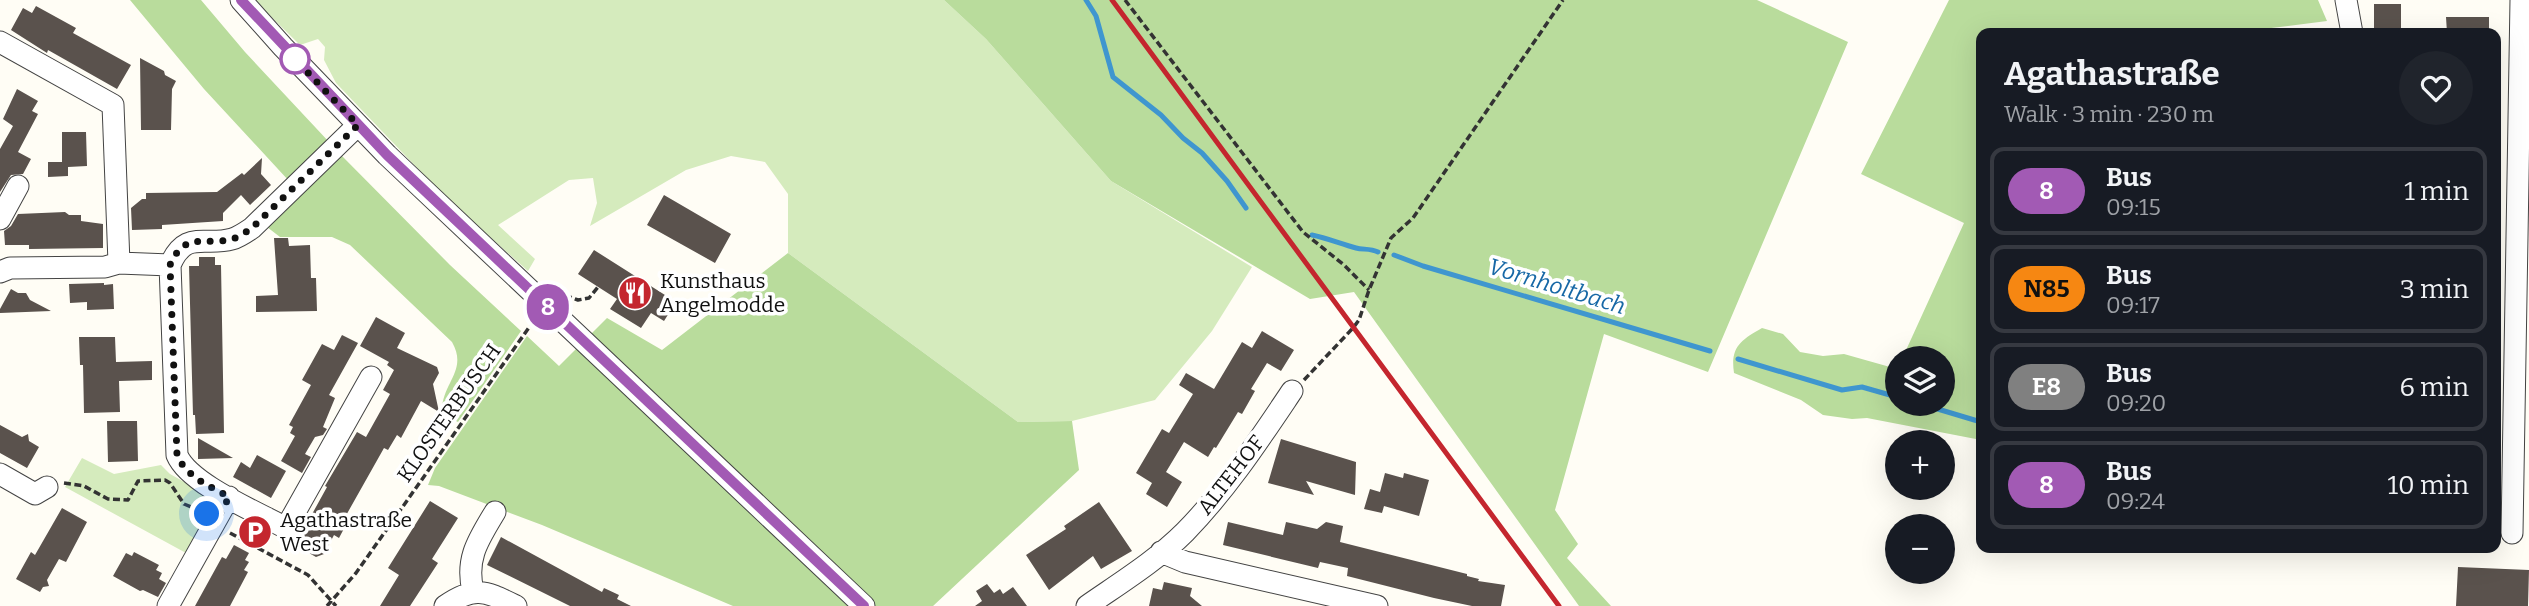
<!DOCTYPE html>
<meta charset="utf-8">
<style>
:root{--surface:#171b24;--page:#20242c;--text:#f1f3f6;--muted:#9ea1a6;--line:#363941}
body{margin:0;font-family:Bitter,serif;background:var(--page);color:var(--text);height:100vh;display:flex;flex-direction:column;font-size:26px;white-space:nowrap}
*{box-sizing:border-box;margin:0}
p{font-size:23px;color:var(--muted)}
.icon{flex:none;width:38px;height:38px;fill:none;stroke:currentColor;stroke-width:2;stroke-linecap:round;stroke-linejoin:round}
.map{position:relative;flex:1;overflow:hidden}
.panel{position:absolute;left:1976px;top:28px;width:525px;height:525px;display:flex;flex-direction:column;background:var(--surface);border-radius:14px;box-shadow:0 7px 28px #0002}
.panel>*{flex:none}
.badge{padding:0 14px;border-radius:23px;font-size:24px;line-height:46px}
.controls{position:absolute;left:1885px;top:346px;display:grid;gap:14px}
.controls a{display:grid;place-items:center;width:70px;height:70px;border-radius:50%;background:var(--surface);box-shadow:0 7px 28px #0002;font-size:35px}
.you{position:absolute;width:35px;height:35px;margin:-18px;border:5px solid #fff;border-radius:50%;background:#1a73e8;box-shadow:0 0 0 10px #1a73e833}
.map>.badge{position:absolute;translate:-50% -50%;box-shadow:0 0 0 4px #fff}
.round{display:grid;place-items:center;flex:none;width:74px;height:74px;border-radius:37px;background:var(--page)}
.summary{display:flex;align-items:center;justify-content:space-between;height:119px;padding:0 28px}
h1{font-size:33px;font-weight:700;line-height:52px}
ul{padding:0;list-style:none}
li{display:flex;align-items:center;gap:21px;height:88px;margin:0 14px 10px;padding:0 14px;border:4px solid var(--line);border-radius:14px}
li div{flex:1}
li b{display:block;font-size:26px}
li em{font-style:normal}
li .badge{min-width:77px;font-weight:700;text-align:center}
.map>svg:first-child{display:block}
</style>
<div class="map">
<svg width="2529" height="606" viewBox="0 0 2529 606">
<rect width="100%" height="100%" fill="#fffdf5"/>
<path fill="#d5ebbd" d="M254,0H944L986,39L1111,181L1252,267L1212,331L1155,400L1072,421L1018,422L788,253V194L765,162L731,156L686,170L590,226L597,203L593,178L569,180L498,225L535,259L528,271L442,194L336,83L324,60L325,47L318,39L300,45Z
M82,458L114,474L161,465L170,474L215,499L186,553L65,487Z"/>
<path fill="#b9dc9c" d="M130,0H201L245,52L330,143L289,181L204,89Z
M944,0H1757L1848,42L1708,372L1604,334L1555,510L1578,544L1567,558L1611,606H1579L1354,292L1310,299L1111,181L986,39Z
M1949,0H2318L2327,21L2263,29V33H1981V440L1867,418L1852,419L1823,415L1801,400L1734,373C1730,347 1741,340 1762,328L1783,334L1800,352L1823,356L1844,354L1890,367L1897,363V404H1942V359H1902L1964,223L1861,174Z
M342,156L450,265L521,331L458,422L448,417L442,409C443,382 468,370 452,342L350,245L332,237H280L267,227Z
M788,253L1018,422L1072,421L1079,470L933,606H733L542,525L439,486L428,485L435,468L527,336L559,366L607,318L662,350Z"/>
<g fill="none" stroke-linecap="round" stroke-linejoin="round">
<path stroke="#3f96cf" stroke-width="5" d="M1086,0L1096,16L1113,77L1161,115L1183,138L1202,153L1227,181L1246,208
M1312,235C1327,238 1341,244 1356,248C1363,250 1370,248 1378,252
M1394,255L1423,266L1710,351
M1738,359L1842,390L1862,387L1897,397
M1921,404L1981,422"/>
</g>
<path fill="#5a524d" d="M2374,4H2401V33H2374Z
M36,6L76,28L73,33L131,65L117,89L48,50L47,53L11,30L23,8L32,13Z
M2446,17H2489V33H2447Z
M140,58L164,71L165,75L176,81L172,89L171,130H141Z
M17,89L38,101L32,111L38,114L18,152L31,159L23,174L11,175L0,192V149L13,126L3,119Z
M62,132H86L87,166L68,167V176L48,177V162H62Z
M262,158L261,174L271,185L250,205L241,195L223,213V221L162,225V229L132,230L131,208L142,199H146V193L217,192L242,173L244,175Z
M664,195L731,234L715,263L647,225Z
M65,212L69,215H81V221L103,224V248L29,249V245H5L4,231L11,226L18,214Z
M274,238H288L289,246L310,245L311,278H316L317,311L256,312V296L278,295Z
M594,250L676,302L664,321L651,313L641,328L610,309L617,299L578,274Z
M199,257H215V265H221L224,433L196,434L195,415H193L189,266H199Z
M104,283V285L113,284L114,309L87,310V302L70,303L69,284Z
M11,289L18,293H26L30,300L51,311L0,313V309Z
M376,317L405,333L397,348L437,367L439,373L433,384L439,412L421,401L401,438L397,435L388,450L384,448L344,519L348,521L339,538L334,535L324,554L316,557L295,545L327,487L325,486L357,432L366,437L390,394L383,390L394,370L387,365L389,362L360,346Z
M1262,331L1294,350L1281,371L1267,363L1251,389L1255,391L1242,414L1238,412L1216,448L1214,447L1208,457L1184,442L1166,472L1182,482L1167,507L1146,494L1152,483L1136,473L1162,429L1169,433L1193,394L1179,385L1186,373L1214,389L1242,342L1252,348Z
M342,335L358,343L329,395L335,398L323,427L327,429L323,435L315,437L305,454L311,457L302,473L281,461L295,436L290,433L293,427L289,425L311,385L302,380L322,344L334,350Z
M79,337H115L116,362L152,361V380L119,381L120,412L84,413L83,365H80Z
M107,421H137L138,461L108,462Z
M0,425L22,437L28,434L29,441L39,447L27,468L0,453Z
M198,438L233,458L198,459Z
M1281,439L1356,462L1355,495L1306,481L1314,495L1268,483Z
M257,455L286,471L271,498L233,477L241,462L250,468Z
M1385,473L1403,478L1404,473L1429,480L1419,516L1384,506L1382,513L1364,509L1370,489L1380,492Z
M430,501L458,518L432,559L438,563L410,606H380L399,575L388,568Z
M1099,502L1132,551L1101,569L1093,556L1049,590L1026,555L1066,529L1064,526Z
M62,508L87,522L66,562L59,559L47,580L49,586L43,587L40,592L16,579L31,552L35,555Z
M1228,522L1283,535L1286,522L1317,529L1326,522L1343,526L1340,542L1467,574V576L1479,579L1478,581L1505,585L1501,606H1472L1434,598L1347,576L1348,568L1320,562L1318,568L1223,545Z
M501,537L602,592L604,588L619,595L617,599L631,606H570L487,565Z
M234,545L249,553L245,560L249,562L244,570L248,572L230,606H195L222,557L226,559Z
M134,552L159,565L156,570L162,573L159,579L166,583L158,597L143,590L140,591L113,576L126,553L132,556Z
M2458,567L2529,570L2528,606H2456Z
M1164,582L1192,588L1190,596L1202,606H1149L1153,588L1162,590Z
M987,584L994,593L1000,589L1003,594L1013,587L1027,606H975L982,601L976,591Z"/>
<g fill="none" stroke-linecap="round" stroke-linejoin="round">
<g stroke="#444" stroke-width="23">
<path id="minor" d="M241,0L283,47L387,155L864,606
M2346,0L2352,33
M0,42L113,105L119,263
M358,125L252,228C246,232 239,237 232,239C204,247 186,229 170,265L177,455C189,484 257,512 286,528L371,377
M0,219L18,186
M0,272L10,268L105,267L119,263L170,265
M0,474L35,494L47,487
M2512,533L2521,0
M1161,552L1185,562L1377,606
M473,591C465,558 479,539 495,512
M168,606L229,497
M445,606C475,585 485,591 516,606
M1087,606C1120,583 1156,561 1185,532C1227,489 1259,440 1292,391"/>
</g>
<path stroke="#333" stroke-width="3.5" stroke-dasharray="7 3.5" stroke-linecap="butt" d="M1125,0L1303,232L1344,265L1369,290
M565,295L578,300L589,298L598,287
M1304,380L1353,328L1359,320L1369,290L1391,238L1413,218L1563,0
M64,483L84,486L108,499L128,500L138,481L165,480L170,483L184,504L199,510
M230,533L308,575L336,606
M327,606L356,573L535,319"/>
<use href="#minor" stroke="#fff" stroke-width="21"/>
<path stroke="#c4262e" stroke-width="5" d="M1112,0L1559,606"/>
</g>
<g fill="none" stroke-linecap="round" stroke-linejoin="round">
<g stroke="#fff" stroke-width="16">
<path id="line" d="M241,0L387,155L864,606"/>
</g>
<use href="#line" stroke="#a25ab4" stroke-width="10"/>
<path stroke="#111" stroke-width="7" stroke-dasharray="0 12.6" d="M207,514L215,524L229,497C210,486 186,477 177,455L170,265C186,229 204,247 232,239C239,237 246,232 252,228L358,125L295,59"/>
</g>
<defs>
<g id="restaurant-disc" transform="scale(1.75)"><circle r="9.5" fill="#c4262e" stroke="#fff"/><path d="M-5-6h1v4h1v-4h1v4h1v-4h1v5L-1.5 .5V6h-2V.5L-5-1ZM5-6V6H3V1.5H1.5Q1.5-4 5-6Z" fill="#fff"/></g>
<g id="parking-disc" transform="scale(1.75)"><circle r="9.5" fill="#c4262e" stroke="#fff"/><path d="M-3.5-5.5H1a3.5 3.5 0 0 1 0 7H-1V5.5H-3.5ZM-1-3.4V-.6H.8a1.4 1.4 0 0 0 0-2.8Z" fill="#fff"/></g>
</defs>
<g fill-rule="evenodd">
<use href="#restaurant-disc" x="635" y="293"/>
<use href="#parking-disc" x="255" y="532"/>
</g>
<circle fill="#fff" stroke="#a25ab4" stroke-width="3.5" cx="295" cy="59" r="14"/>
<g text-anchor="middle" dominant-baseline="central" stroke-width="7" stroke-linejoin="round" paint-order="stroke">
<g font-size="21" fill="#111" stroke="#fff" text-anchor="start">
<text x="660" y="281">Kunsthaus<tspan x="660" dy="24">Angelmodde</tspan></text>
<text x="280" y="520">Agathastraße<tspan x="280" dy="24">West</tspan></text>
</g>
<g font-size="21" fill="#111" stroke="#fff">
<text transform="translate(449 413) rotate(-55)">KLOSTERBUSCH</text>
<text transform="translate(1231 475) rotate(-52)">ALTEHOF</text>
</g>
<g font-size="23" font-style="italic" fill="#1768a6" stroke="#fff">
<text transform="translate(1557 286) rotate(17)">Vornholtbach</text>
</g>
</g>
</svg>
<div class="controls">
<a><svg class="icon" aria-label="layers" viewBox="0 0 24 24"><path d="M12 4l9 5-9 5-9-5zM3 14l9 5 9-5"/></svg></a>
<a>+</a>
<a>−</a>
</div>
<div class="you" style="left:207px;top:514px"></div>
<b class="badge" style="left:548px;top:307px;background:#a25ab4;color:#fff">8</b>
<section class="panel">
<div class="summary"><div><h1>Agathastraße</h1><p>Walk · 3 min · 230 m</p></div><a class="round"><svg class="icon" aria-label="heart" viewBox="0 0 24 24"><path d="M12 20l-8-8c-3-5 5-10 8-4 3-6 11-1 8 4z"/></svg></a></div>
<ul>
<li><span class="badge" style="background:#a25ab4;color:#fff">8</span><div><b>Bus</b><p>09:15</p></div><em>1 min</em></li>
<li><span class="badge" style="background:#f68712;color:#111">N85</span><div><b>Bus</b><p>09:17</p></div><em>3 min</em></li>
<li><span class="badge" style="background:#808080;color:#fff">E8</span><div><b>Bus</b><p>09:20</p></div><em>6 min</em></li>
<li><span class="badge" style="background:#a25ab4;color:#fff">8</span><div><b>Bus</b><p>09:24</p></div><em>10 min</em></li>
</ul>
</section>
</div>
